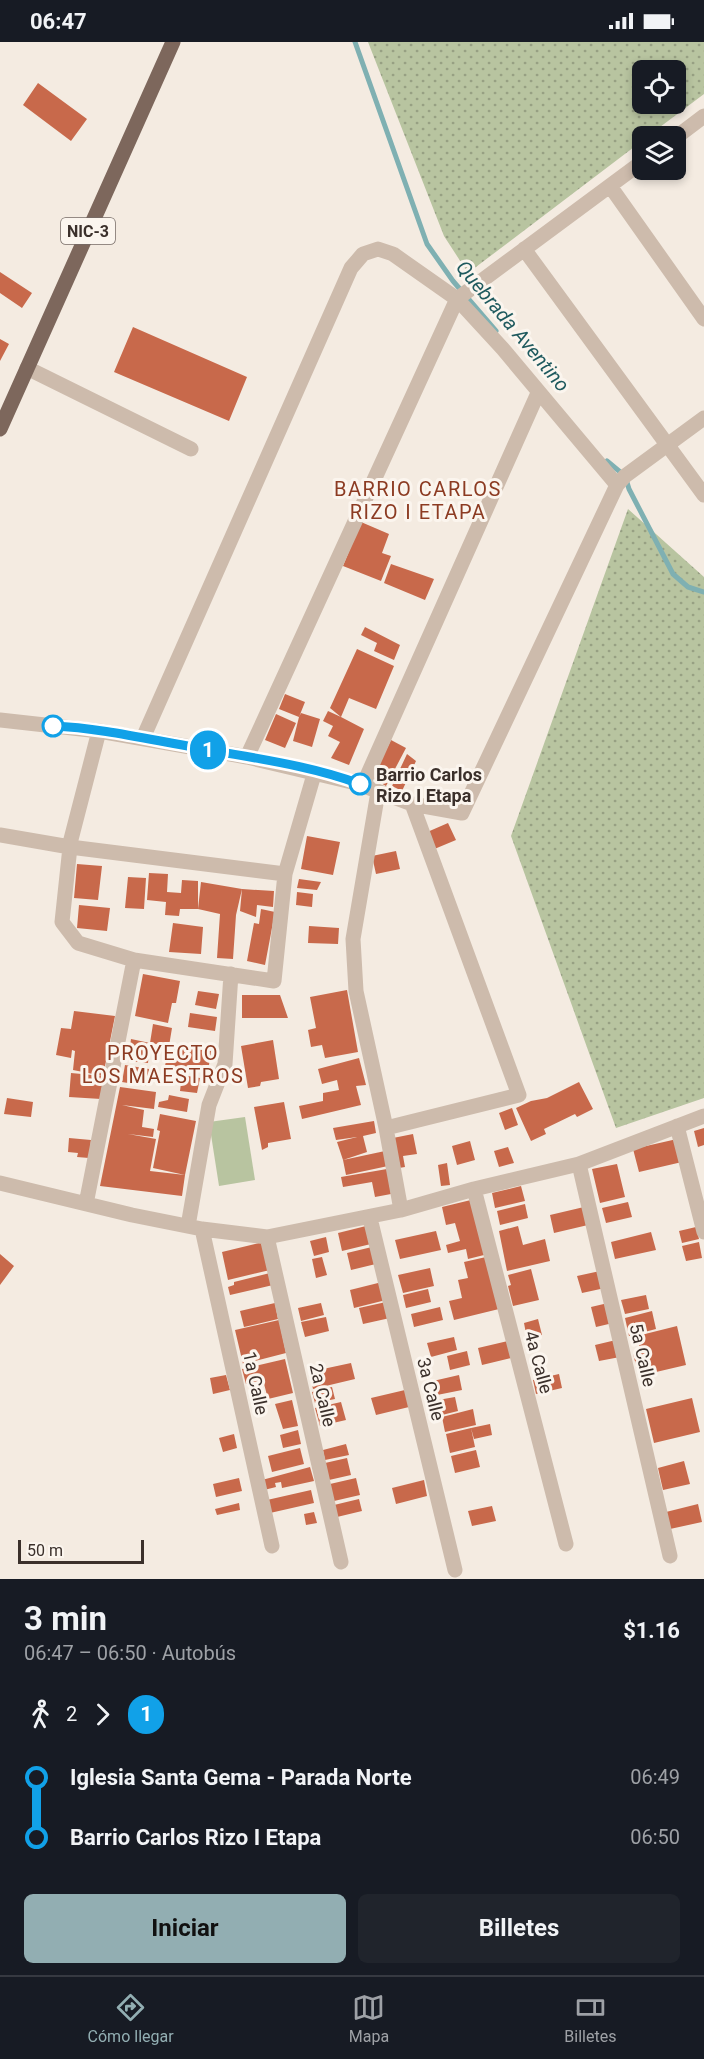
<!DOCTYPE html>
<html lang="es">
<meta charset="utf-8">
<style>
:root{--surface:#171b24;--page:#20242c;--text:#f1f3f6;--muted:#9ea1a6;--line:#363941;--accent:#92aeb2}
body{margin:0;font-family:Roboto,sans-serif;background:var(--page);color:var(--text);height:100vh;display:flex;flex-direction:column;font-size:22px;white-space:nowrap}
*{box-sizing:border-box;margin:0}
p{font-size:20px;color:var(--muted)}
.icon{flex:none;width:33px;height:33px;fill:none;stroke:currentColor;stroke-width:2;stroke-linecap:round;stroke-linejoin:round}
.map{position:relative;height:1537px;overflow:hidden}
.drawer{display:flex;flex-direction:column;background:var(--surface);flex:1}
.drawer>*{flex:none}
.badge{padding:0 12px;border-radius:20px;font-size:21px;line-height:39px}
.buttons{position:absolute;left:632px;top:18px;display:grid;gap:12px}
.buttons a{display:grid;place-items:center;width:54px;height:54px;border-radius:9px;background:var(--surface);box-shadow:0 3px 9px #0003;font-size:30px}
.scale{position:absolute;left:18px;bottom:15px;width:126px;box-sizing:border-box;padding-left:6px;border:3px solid #3b302b;border-top:0;font-size:16px;line-height:21px;white-space:nowrap;color:#3b302b;-webkit-text-stroke:4px #fbf5ee;paint-order:stroke}
.map>.badge{position:absolute;translate:-50% -50%;box-shadow:0 0 0 3px #fff}
.legs{display:flex;align-items:center;gap:9px;height:66px;padding:0 24px;font-size:20px}
.legs p{margin-inline-start:auto}
.summary{display:flex;align-items:center;justify-content:space-between;height:102px;padding:0 24px}
h1{font-size:33px;font-weight:700;line-height:45px}
.button{display:flex;gap:12px;margin-top:auto;padding:12px 24px}
.button a{flex:1;height:69px;border-radius:9px;background:var(--accent);color:#111;font-size:24px;font-weight:700;line-height:69px;text-align:center}
.button a+a{background:var(--page);color:var(--text)}
ul{padding:0 24px;list-style:none}
li{display:flex;align-items:center;gap:21px;height:60px;font-size:22px}
li i{display:grid;place-items:center;width:9px;height:100%;margin:0 8px;background:currentColor}
li i::after{content:'';width:15px;height:15px;margin:-8px;border:4px solid;border-radius:50%;background:var(--surface)}
li p{margin-inline-start:auto}
li:first-child i{background:linear-gradient(#0000 50%,currentColor 0)}
li:last-child i{background:linear-gradient(currentColor 50%,#0000 0)}
.status{display:flex;justify-content:space-between;align-items:center;height:42px;padding:0 30px;background:var(--surface);direction:ltr}
.status svg{height:16px;fill:currentColor}
.dock{display:flex;justify-content:space-around;align-items:center;height:84px;border-top:2px solid var(--line);background:var(--surface);font-size:16px;color:var(--muted)}
.dock a{display:grid;justify-items:center;gap:3px}
.dock .current{color:var(--accent)}
.map>svg:first-child{display:block}
</style>
<div class="status"><b>06:47</b><svg viewBox="0 0 49 12"><path d="M0 12V9h3v3zM5 12V6h3v6zM10 12V3h3v9zM15 12V0h3v12zM26 1h20v11H26zM47 4h2v5h-2z"/></svg></div>
<div class="map">
<svg width="704" height="1537" viewBox="0 0 704 1537">
<defs>
<pattern id="green-dots" width="8" height="8" patternUnits="userSpaceOnUse" patternTransform="scale(1.5)"><rect width="8" height="8" fill="#b8c4a0"/><path d="M2 2h.1M6 6h.1" fill="none" stroke="#97a083" stroke-width="1.8" stroke-linecap="round"/></pattern>
</defs>
<rect width="100%" height="100%" fill="#f4ebe1"/>
<path fill="url(#green-dots)" fill-rule="evenodd" d="M368,0H704V52L648,94H642V99L468,231L444,194ZM642,28H675V62H642Z
M628,467L704,535V1056L616,1086L511,794Z"/>
<path fill="#b8c4a0" d="M245,1075L255,1138L219,1144L209,1080Z"/>
<g fill="none" stroke-linecap="round" stroke-linejoin="round">
<path stroke="#7fb0b2" stroke-width="5" d="M355,0L427,202L453,239L496,289
M607,419L625,434L629,447L673,532L688,545L704,550"/>
</g>
<path fill="#c8694b" d="M38,41L87,77L71,99L23,63Z
M0,230L32,251L22,266L0,251Z
M133,285L247,335L229,379L114,330Z
M0,297L9,302L0,319Z
M361,480L389,492L382,511L391,514L381,539L343,524Z
M391,522L434,537L425,558L384,541Z
M365,585L400,603L394,618L374,609L377,601L361,593Z
M357,607L394,624L376,667L349,656L341,675L364,687L349,723L331,716L340,700L328,694L333,684L323,679L328,669L341,675L330,666Z
M285,652L305,660L299,675L279,667Z
M301,671L320,677L312,705L293,699L299,675Z
M276,672L296,681L285,706L265,698Z
M391,698L406,706L386,744L372,736Z
M407,712L416,719L402,749L392,744Z
M448,781L456,798L432,808L425,791Z
M307,794L340,800L333,833L301,827Z
M396,809L400,827L376,832L372,814Z
M77,822L102,824L98,858L74,856Z
M149,831L168,832L167,850L181,851L182,838L198,839V867H180L179,874L165,873L166,860L147,858Z
M128,835L146,836L144,867L125,866Z
M299,837L321,840L317,848L297,846Z
M201,840L242,847L236,873L233,917L217,916L220,872L198,867Z
M242,847L274,849L273,865L257,863L256,875L240,869Z
M297,850L313,852L312,865L296,863Z
M79,863L110,866L107,889L77,886Z
M261,867L275,870L265,923L247,919L254,881L259,882Z
M173,881L203,885L201,912L169,910Z
M309,884L339,886L338,902L308,901Z
M143,932L180,939L176,961H172L168,981L135,974Z
M347,948L358,1010L325,1016L322,1003L311,1005L308,988L316,986L310,955Z
M198,949L219,952L216,967L195,963Z
M242,953H280L288,976H242Z
M74,969L115,974L103,1034L73,1028L75,1009L72,1008L71,1016L56,1013L61,986L71,987Z
M190,971L217,975L215,989L188,985Z
M153,982L172,986L169,1004L150,1001Z
M131,997L150,1001L148,1021L128,1019Z
M273,998L279,1037L261,1040L260,1044L248,1046L241,1004Z
M169,1004L211,1009L208,1030L165,1024Z
M359,1016L366,1043L356,1044L361,1063L302,1077L299,1064L323,1059V1051L339,1048L337,1038L322,1042L318,1027Z
M125,1023L149,1027L146,1044L122,1040Z
M71,1031L103,1034L101,1057L69,1055Z
M182,1033L200,1036L197,1051L180,1049Z
M579,1040L593,1067L577,1075L575,1072L544,1087L546,1092L531,1099L516,1066L531,1059L547,1056Z
M120,1045L156,1050L154,1067L122,1063L144,1068L142,1085L154,1087L153,1095L128,1092L156,1097L150,1129L185,1133L182,1154L100,1144Z
M169,1053L189,1057L187,1070L158,1065L159,1060L168,1058Z
M7,1056L33,1060L31,1075L4,1072Z
M284,1060L291,1097L268,1101V1105L262,1108L254,1065Z
M512,1066L518,1083L505,1088L499,1071Z
M160,1072L196,1079L185,1133L153,1126L160,1089L157,1088Z
M374,1079L376,1091L363,1094L367,1110L343,1118L337,1100L357,1095L336,1098L333,1086Z
M704,1086V1103L698,1105L694,1089Z
M413,1092L417,1112L403,1114L405,1125L399,1126L393,1096Z
M69,1096L91,1098L89,1116L77,1115L78,1111L68,1110Z
M677,1097L682,1120L639,1130L633,1107Z
M470,1099L475,1118L457,1123L452,1104Z
M508,1105L514,1121L499,1125L494,1109Z
M385,1109L388,1124L346,1133L343,1118Z
M447,1121L450,1143L441,1144L438,1123Z
M617,1122L625,1155L600,1161L592,1127Z
M387,1127L391,1152L375,1155L372,1140L343,1145L341,1135Z
M521,1144L525,1159L495,1166L492,1151Z
M475,1157L488,1212L468,1217L466,1207L448,1211L446,1203L460,1199L455,1181L446,1183L442,1165Z
M628,1160L632,1175L606,1181L602,1166Z
M525,1162L528,1176L500,1183L497,1169Z
M584,1165L588,1183L554,1191L550,1173Z
M370,1183L375,1201L342,1209L338,1191Z
M518,1184L523,1203L545,1197L550,1219L507,1229L499,1189Z
M696,1185L699,1197L682,1201L679,1189Z
M436,1189L441,1208L400,1217L395,1198Z
M651,1190L656,1208L615,1217L611,1200Z
M326,1195L329,1210L314,1214L310,1199Z
M263,1200L270,1228L228,1238L222,1210Z
M699,1200L702,1216L686,1219L682,1204Z
M376,1204L380,1221L351,1228L347,1211Z
M0,1212L14,1224L0,1243Z
M322,1215L327,1233L316,1236L312,1217Z
M486,1215L499,1267L454,1278L449,1259L462,1256L458,1238L468,1236L464,1220Z
M430,1226L434,1244L403,1251L398,1233Z
M531,1227L539,1258L513,1264L508,1244L511,1243L508,1233Z
M600,1229L605,1246L582,1251L577,1234Z
M270,1231L273,1243L230,1253L228,1245L234,1243V1240Z
M382,1240L386,1258L354,1266L350,1248Z
M428,1247L431,1260L406,1266L403,1253Z
M646,1253L649,1267L625,1272L621,1258Z
M386,1260L390,1276L363,1282L359,1266Z
M275,1261L278,1277L244,1285L240,1269Z
M321,1261L324,1273L301,1279L298,1266Z
M608,1261L613,1281L596,1285L591,1265Z
M440,1265L443,1278L414,1285L411,1272Z
M652,1269L656,1287L629,1294L625,1276Z
M326,1275L329,1289L305,1295L301,1280Z
M538,1277L542,1293L527,1297L524,1281Z
M279,1278L286,1311L243,1322L235,1288Z
M677,1284L686,1323L639,1334L633,1312L641,1311L637,1294Z
M454,1295L457,1308L431,1315L427,1301Z
M512,1298L515,1315L482,1323L478,1306Z
M616,1298L620,1315L599,1319L595,1303Z
M467,1309L470,1323L450,1328L447,1314Z
M285,1317L293,1351L268,1357L263,1338L246,1342L242,1327Z
M351,1321L355,1337L313,1347L309,1330Z
M559,1332L562,1346L536,1352L533,1338Z
M226,1333L230,1348L213,1352L210,1336Z
M459,1333L462,1348L437,1353L433,1339Z
M332,1345L335,1357L315,1361L312,1350Z
M405,1348L409,1365L376,1373L371,1356Z
M455,1355L458,1369L442,1373L438,1358Z
M692,1356L700,1390L654,1401L646,1367Z
M292,1358L298,1384L283,1387L275,1362Z
M341,1360L346,1378L320,1384L315,1366Z
M473,1367L476,1383L445,1390L442,1375Z
M490,1382L492,1393L474,1397L471,1386Z
M471,1386L475,1405L450,1411L446,1392Z
M298,1388L301,1402L283,1406L280,1393Z
M234,1392L237,1406L223,1410L219,1396Z
M346,1402L349,1413L325,1418L323,1408Z
M300,1406L304,1422L272,1430L268,1414Z
M476,1408L480,1425L455,1431L451,1414Z
M347,1416L351,1433L329,1438L325,1421Z
M684,1419L690,1442L663,1448L658,1426Z
M310,1425L314,1439L282,1446L281,1440L275,1441L276,1445L264,1448L262,1438Z
M239,1436L242,1449L216,1455L213,1442Z
M356,1436L360,1453L334,1459L330,1442Z
M424,1438L427,1454L396,1462L392,1446Z
M311,1448L314,1461L270,1471L267,1458Z
M359,1457L362,1469L337,1475L334,1463Z
M239,1461L240,1468L217,1473L215,1467Z
M698,1462L702,1480L670,1487L666,1470Z
M492,1464L496,1479L472,1484L468,1469Z
M314,1470L317,1481L306,1483L304,1472Z"/>
<g fill="none" stroke-linecap="round" stroke-linejoin="round">
<path stroke="#cdbbac" stroke-width="15" d="M675,96L704,74
M610,144L704,277
M524,207L704,453
M27,326L191,407
M0,678L99,689L247,715L356,741L412,762L462,771L617,443L625,434L704,376
M143,696L351,226L363,212L378,207L393,212L457,257L503,307L617,443
M247,715L457,257L642,120
M363,743L538,351
M378,750L353,897L356,949L386,1086L401,1168
M0,793L70,805L285,832
M69,805L99,689
M70,805L62,880L78,901L134,918L274,939L285,832L315,729
M677,1084L704,1190
M386,1086L519,1053L412,762
M579,1122L670,1514
M0,1141L132,1173L202,1187L267,1195L401,1168L474,1147L579,1122L704,1074
M474,1147L566,1502
M86,1162L134,918
M370,1176L455,1528
M188,1184L209,1063L225,1022L231,932
M202,1187L272,1504
M267,1195L341,1520"/>
<path stroke="#7d675c" stroke-width="15" d="M0,387L173,0"/>
</g>
<g fill="none" stroke-linecap="round" stroke-linejoin="round">
<g stroke="#fff" stroke-width="14">
<path id="line-1" d="M53,684C102,686 151,698 199,706C252,716 309,723 360,742"/>
</g>
<use href="#line-1" stroke="#11a1e8" stroke-width="9"/>
</g>
<g fill="#fff" stroke="#11a1e8" stroke-width="3">
<circle cx="53" cy="684" r="10"/>
<circle cx="360" cy="742" r="10"/>
</g>
<g text-anchor="middle" dominant-baseline="central" stroke-width="6" stroke-linejoin="round" paint-order="stroke">
<rect fill="#fbf5ee" stroke="#756b66" stroke-width="1.5" x="61" y="176" width="54" height="26" rx="4.5"/>
<g font-size="16" font-weight="bold" fill="#3b302b">
<text x="88" y="189">NIC-3</text>
</g>
<g font-size="18" font-weight="bold" fill="#3b302b" stroke="#fbf5ee" text-anchor="start">
<text x="376" y="732">Barrio Carlos<tspan x="376" dy="21">Rizo I Etapa</tspan></text>
</g>
<g font-size="18" fill="#3b302b" stroke="#fbf5ee">
<text transform="translate(643 1313) rotate(77)">5a Calle</text>
<text transform="translate(539 1320) rotate(75)">4a Calle</text>
<text transform="translate(256 1341) rotate(78)">1a Calle</text>
<text transform="translate(431 1347) rotate(76)">3a Calle</text>
<text transform="translate(323 1353) rotate(77)">2a Calle</text>
</g>
<g font-size="20" font-style="italic" fill="#1f5a5e" stroke="#fbf5ee">
<text transform="translate(513 284) rotate(50)">Quebrada Aventino</text>
</g>
<g font-size="20" letter-spacing="1.5" fill="#8c3b22" stroke="#fbf5ee">
<text x="418" y="447">BARRIO CARLOS<tspan x="418" dy="23">RIZO I ETAPA</tspan></text>
<text x="163" y="1011">PROYECTO<tspan x="163" dy="23">LOS MAESTROS</tspan></text>
</g>
</g>
</svg>
<div class="buttons">
<a><svg class="icon" aria-label="locate" viewBox="0 0 24 24"><circle cx="12" cy="12" r="6"/><path d="M12 2v4M12 18v4M2 12h4M18 12h4"/></svg></a>
<a><svg class="icon" aria-label="layers" viewBox="0 0 24 24"><path d="M12 4l9 5-9 5-9-5zM3 14l9 5 9-5"/></svg></a>
</div>
<div class="scale">50 m</div>
<b class="badge" style="left:208px;top:708px;background:#11a1e8;color:#fff">1</b>
</div>
<section class="drawer">
<div class="summary"><div><h1>3 min</h1><p>06:47 – 06:50 · Autobús</p></div><b>$1.16</b></div>
<div class="legs"><svg class="icon" aria-label="walk" viewBox="0 0 24 24"><circle cx="13" cy="4" r="2"/><path d="M13 8l-2 6 4 7M11 14l-3 7M7 12l3-4h3l4 4"/></svg>2<svg class="icon" aria-label="forward" viewBox="0 0 24 24"><path d="M9 5l7 7-7 7"/></svg><b class="badge" style="background:#11a1e8;color:#fff">1</b></div>
<ul>
<li><i style="color:#11a1e8"></i><b>Iglesia Santa Gema - Parada Norte</b><p>06:49</p></li>
<li><i style="color:#11a1e8"></i><b>Barrio Carlos Rizo I Etapa</b><p>06:50</p></li>
</ul>
<div class="button"><a>Iniciar</a><a>Billetes</a></div>
</section>
<nav class="dock">
<a class="current"><svg class="icon" aria-label="directions" viewBox="0 0 24 24"><path d="M12 3l9 9-9 9-9-9zM9 14v-3h6M13 9l2 2-2 2"/></svg>Cómo llegar</a>
<a><svg class="icon" aria-label="map" viewBox="0 0 24 24"><path d="M3 6l6-2 6 2 6-2v14l-6 2-6-2-6 2zM9 4v14M15 6v14"/></svg>Mapa</a>
<a><svg class="icon" aria-label="tickets" viewBox="0 0 24 24"><path d="M3 7h18v10H3zM15 7v10"/></svg>Billetes</a>
</nav>
